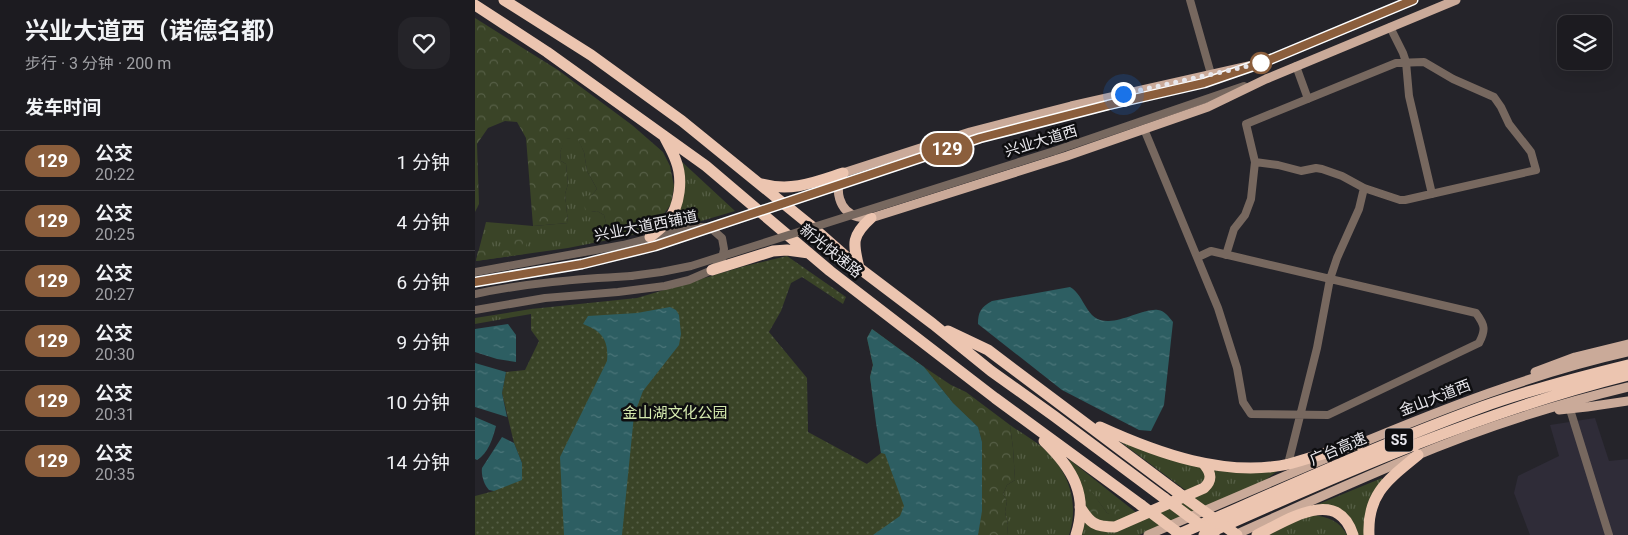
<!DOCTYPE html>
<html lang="zh">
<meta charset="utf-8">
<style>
:root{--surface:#1c1b20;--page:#252429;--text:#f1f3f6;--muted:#a0a1a5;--line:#3a393e}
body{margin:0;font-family:Roboto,"Noto Sans SC",sans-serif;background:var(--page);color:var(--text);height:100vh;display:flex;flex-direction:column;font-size:19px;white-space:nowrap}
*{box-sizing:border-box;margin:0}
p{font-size:16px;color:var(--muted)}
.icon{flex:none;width:28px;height:28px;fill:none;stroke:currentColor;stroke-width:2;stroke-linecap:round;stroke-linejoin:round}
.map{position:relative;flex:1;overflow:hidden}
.side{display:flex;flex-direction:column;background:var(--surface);width:475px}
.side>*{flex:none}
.badge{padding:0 10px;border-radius:16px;font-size:18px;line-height:32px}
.fabs{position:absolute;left:1082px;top:15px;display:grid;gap:10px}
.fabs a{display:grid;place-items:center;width:55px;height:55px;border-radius:10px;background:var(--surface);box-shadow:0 5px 20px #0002,0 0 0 1px var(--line);font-size:25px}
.you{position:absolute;width:25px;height:25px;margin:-12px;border:4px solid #fff;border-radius:50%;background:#1a73e8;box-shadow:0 0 0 8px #1a73e833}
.map>.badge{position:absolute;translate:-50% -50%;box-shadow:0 0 0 2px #fff}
h2{padding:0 25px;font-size:19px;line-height:45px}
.round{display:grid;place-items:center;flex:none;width:52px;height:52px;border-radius:15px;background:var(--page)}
.overview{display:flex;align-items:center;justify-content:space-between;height:85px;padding:0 25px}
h1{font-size:24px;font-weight:700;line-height:38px}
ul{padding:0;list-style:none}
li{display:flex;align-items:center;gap:15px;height:60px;padding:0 25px;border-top:1px solid var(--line)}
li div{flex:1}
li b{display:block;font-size:19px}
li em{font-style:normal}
li .badge{min-width:55px;font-weight:700;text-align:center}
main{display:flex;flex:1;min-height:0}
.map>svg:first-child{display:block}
</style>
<main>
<section class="side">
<div class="overview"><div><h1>兴业大道西（诺德名都）</h1><p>步行 · 3 分钟 · 200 m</p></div><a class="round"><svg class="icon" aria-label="heart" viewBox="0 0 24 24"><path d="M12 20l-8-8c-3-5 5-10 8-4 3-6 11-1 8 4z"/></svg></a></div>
<h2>发车时间</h2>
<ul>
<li><span class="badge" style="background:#8b5e3c;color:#fff">129</span><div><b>公交</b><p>20:22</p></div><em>1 分钟</em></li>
<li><span class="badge" style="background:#8b5e3c;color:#fff">129</span><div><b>公交</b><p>20:25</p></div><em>4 分钟</em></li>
<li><span class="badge" style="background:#8b5e3c;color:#fff">129</span><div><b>公交</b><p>20:27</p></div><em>6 分钟</em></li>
<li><span class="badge" style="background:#8b5e3c;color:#fff">129</span><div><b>公交</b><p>20:30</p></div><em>9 分钟</em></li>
<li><span class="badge" style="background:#8b5e3c;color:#fff">129</span><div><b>公交</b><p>20:31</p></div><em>10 分钟</em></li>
<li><span class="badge" style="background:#8b5e3c;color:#fff">129</span><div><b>公交</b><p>20:35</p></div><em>14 分钟</em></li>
</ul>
</section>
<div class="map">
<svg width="1153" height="535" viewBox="0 0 1153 535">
<defs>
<pattern id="grass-tufts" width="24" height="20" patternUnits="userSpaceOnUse" patternTransform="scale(1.25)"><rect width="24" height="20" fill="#3a4427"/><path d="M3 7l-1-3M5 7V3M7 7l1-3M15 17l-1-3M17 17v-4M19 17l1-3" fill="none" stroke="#565f46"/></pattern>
<pattern id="forest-crowns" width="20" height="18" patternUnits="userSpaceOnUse" patternTransform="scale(1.25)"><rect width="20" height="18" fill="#3a4427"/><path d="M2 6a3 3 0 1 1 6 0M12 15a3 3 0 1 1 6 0" fill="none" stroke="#565f46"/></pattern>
<pattern id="park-dots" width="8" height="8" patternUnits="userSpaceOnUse" patternTransform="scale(1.25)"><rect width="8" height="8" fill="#3a4427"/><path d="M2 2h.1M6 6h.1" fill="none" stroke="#565f46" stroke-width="1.8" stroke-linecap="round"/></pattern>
<pattern id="water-ripples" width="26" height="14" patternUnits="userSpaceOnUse" patternTransform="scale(1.25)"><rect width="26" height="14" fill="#2d5e62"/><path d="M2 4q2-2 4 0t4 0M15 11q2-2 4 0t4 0" fill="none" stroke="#4b7579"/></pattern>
</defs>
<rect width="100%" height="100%" fill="#25242a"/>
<path fill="#2f2c38" d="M1120,418L1134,461L1153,459V535H1055L1039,493L1043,476L1084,456L1075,425Z"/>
<path fill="url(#grass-tufts)" d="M102,137L109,152L112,171L122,189L117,195L116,212L122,211L129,215L132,227L143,238L93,248L1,261L11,222L58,226L93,223L90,194L93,184L91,164L86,161L85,152L90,139Z
M205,160L260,211L189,232L201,218Z
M56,309V314L0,324V318Z
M535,425C545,432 557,439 567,447C593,469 605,502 594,535H532L533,525L530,512L532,501L528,494L532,485L540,480L538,448Z
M639,437L725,465L732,479L713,492Z
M595,460L663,514L650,520L632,513L607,479L603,480L593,462Z
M737,468L805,469L789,481L664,535H604L608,517L624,529L734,488Z
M907,478L908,480L890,535H879L862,516L834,508Z
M838,515C853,517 865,521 872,535H793L818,522Z"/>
<path fill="url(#forest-crowns)" d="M0,18L83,70L157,125L188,152L195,166L199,186L196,204L186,218L161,234L143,238L132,227L129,215L122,211L116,212L110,210L109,202L110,196L117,195L122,189L112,171L109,152L102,138L91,139L85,152L86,161L91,164L93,184L90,194L93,223L58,226L51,138L42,122L30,121L13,128L2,144L4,204L0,212Z
M53,239L49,254L1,261L3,251L32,247L35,240Z
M449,367L476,385L491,392L535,425L538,448L540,480L532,485L528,494L532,501L530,512L533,525L532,535H503L507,442L503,427L478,403Z
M607,478L632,513L637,514L643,508L650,520L634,524L614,517L603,480Z"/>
<path fill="url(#park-dots)" d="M312,256L371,297L368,304L327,277L316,283L306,311L294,332L332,378L333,432L392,464L406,453L395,377L398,365L392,338L397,329L449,367L478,403L503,427L507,442V511L503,535H0V496L19,491L47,463L39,443L27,393L31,372L50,370L64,341L56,330V309L162,298L270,266Z"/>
<path fill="url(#water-ripples)" d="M595,287C611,296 610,322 634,321C648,321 672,308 683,310C690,311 694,317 698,322L689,405L676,431L664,430L587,390L503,324C503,312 506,307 517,301Z
M195,307L201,310L204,315L206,334L204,345L168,391L159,415L147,535H89L85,457L132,361C134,340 127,331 108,324L113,316L162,313Z
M33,324L41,335V362L22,359L0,352V329Z
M397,329L449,367L478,403L503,427L507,442V511L503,535H398L425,516L429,506L410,454L406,453L401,423L395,377L398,365L392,338Z
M0,363L31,372L27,393L32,417L0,407Z
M0,417L21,426C18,438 13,454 2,460L0,459Z
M27,437L39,443L47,463V480L19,491L14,490C9,485 6,475 7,468Z"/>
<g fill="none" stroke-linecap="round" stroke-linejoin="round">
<path stroke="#77685f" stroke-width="8" d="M715,0L736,74
M915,27L928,53L931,62L934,96L957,194
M821,66L833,99
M550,126L729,83L759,73
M669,129L743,308L762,368L768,402L776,414L853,415L1004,343C1011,330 1010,325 1001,313L736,251L723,257
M579,151L769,86
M751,255L759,229L770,215L776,199L780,162L803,165L826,171L841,168L847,169L867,176L889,188L925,200H930L1061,170L1056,152L1034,124L1026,107L1019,97L978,79L949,62L921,63L771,124L780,162
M0,272L148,245L217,227H230L238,230L247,238L249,249L247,259L237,270L214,280L190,286L143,292L70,298L0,310
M0,282L107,264L150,253
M0,294C51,283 103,279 156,276
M1093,403L1134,535
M813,464L842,348L855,279L862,258L884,209L889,188"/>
<path stroke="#caaa99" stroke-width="9" d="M938,0L787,63L596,106L495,132L368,173C359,189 363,211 383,217C387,218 392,218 396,218L592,156L733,107L791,79L981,0
M1060,372L1100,357L1153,344
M1084,410L1112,407L1153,401
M879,446C968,409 1059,373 1153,352
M673,535L854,457
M760,535C818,509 875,483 933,459C1004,429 1078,405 1153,387"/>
<path stroke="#ecc5b0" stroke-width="11" d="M29,0L116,55L207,121L335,225L384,268L458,324L516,371L579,416L689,498
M0,5L72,52L231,166L355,271L520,398L666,505
M287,184C317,192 340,182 368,173
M175,237C181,232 188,227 193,221C205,205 208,179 201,161C198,152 193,144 189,136
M384,268C378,243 376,236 396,218
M237,270L298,251L312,250L334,253
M473,331L513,350L702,492
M625,427C682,453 750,478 814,464C837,458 860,449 884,444
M569,441C597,468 614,495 601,535
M605,507C615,523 620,527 640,527L729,488C739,479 735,471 728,463
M702,535C803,491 903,445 1007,407C1054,390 1104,377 1153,365
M729,535C867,473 1006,412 1153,375
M782,535C810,522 862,485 878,535
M894,535C892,493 914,479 943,455"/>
<path stroke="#77685f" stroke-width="8" d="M150,253L179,246L464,151L550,126
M156,276L186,272L216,266L579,151"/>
<path stroke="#ecc5b0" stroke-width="11" d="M702,492L762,535
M689,498L739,535
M666,505L706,535"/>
</g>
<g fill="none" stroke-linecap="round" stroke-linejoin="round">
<g stroke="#fff" stroke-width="11">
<path id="line" d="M0,282L107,264L180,246L505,138L633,105L729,83L787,63L938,0"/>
</g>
<use href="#line" stroke="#8b5e3c" stroke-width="8"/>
<path stroke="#e8e7ec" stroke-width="5" stroke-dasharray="0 9" d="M648,94L787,63H786"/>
</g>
<circle fill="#fff" stroke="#8b5e3c" stroke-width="2.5" cx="786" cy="63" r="10"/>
<g text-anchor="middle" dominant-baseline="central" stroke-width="5" stroke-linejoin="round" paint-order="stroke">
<rect fill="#0e0e10" stroke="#a7a6aa" stroke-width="1" x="910" y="428.5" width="28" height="23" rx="4"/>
<g font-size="14" font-weight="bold" fill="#e8e7ec">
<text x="924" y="440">S5</text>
</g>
<g font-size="15" fill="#e8e7ec" stroke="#0e0e10">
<text transform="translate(566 141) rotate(-17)">兴业大道西</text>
<text transform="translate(171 226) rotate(-11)">兴业大道西铺道</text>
<text transform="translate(356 251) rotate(39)">新光快速路</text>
<text transform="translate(960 398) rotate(-21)">金山大道西</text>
<text transform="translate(863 449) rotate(-23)">广台高速</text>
</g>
<g font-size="15" fill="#d5eaae" stroke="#0e0e10">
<text x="200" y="413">金山湖文化公园</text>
</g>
</g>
</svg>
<div class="fabs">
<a><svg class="icon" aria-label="layers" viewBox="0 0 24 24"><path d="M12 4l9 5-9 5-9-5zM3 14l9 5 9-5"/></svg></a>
</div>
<div class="you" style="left:648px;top:94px"></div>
<b class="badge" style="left:472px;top:149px;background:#8b5e3c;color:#fff">129</b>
</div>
</main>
